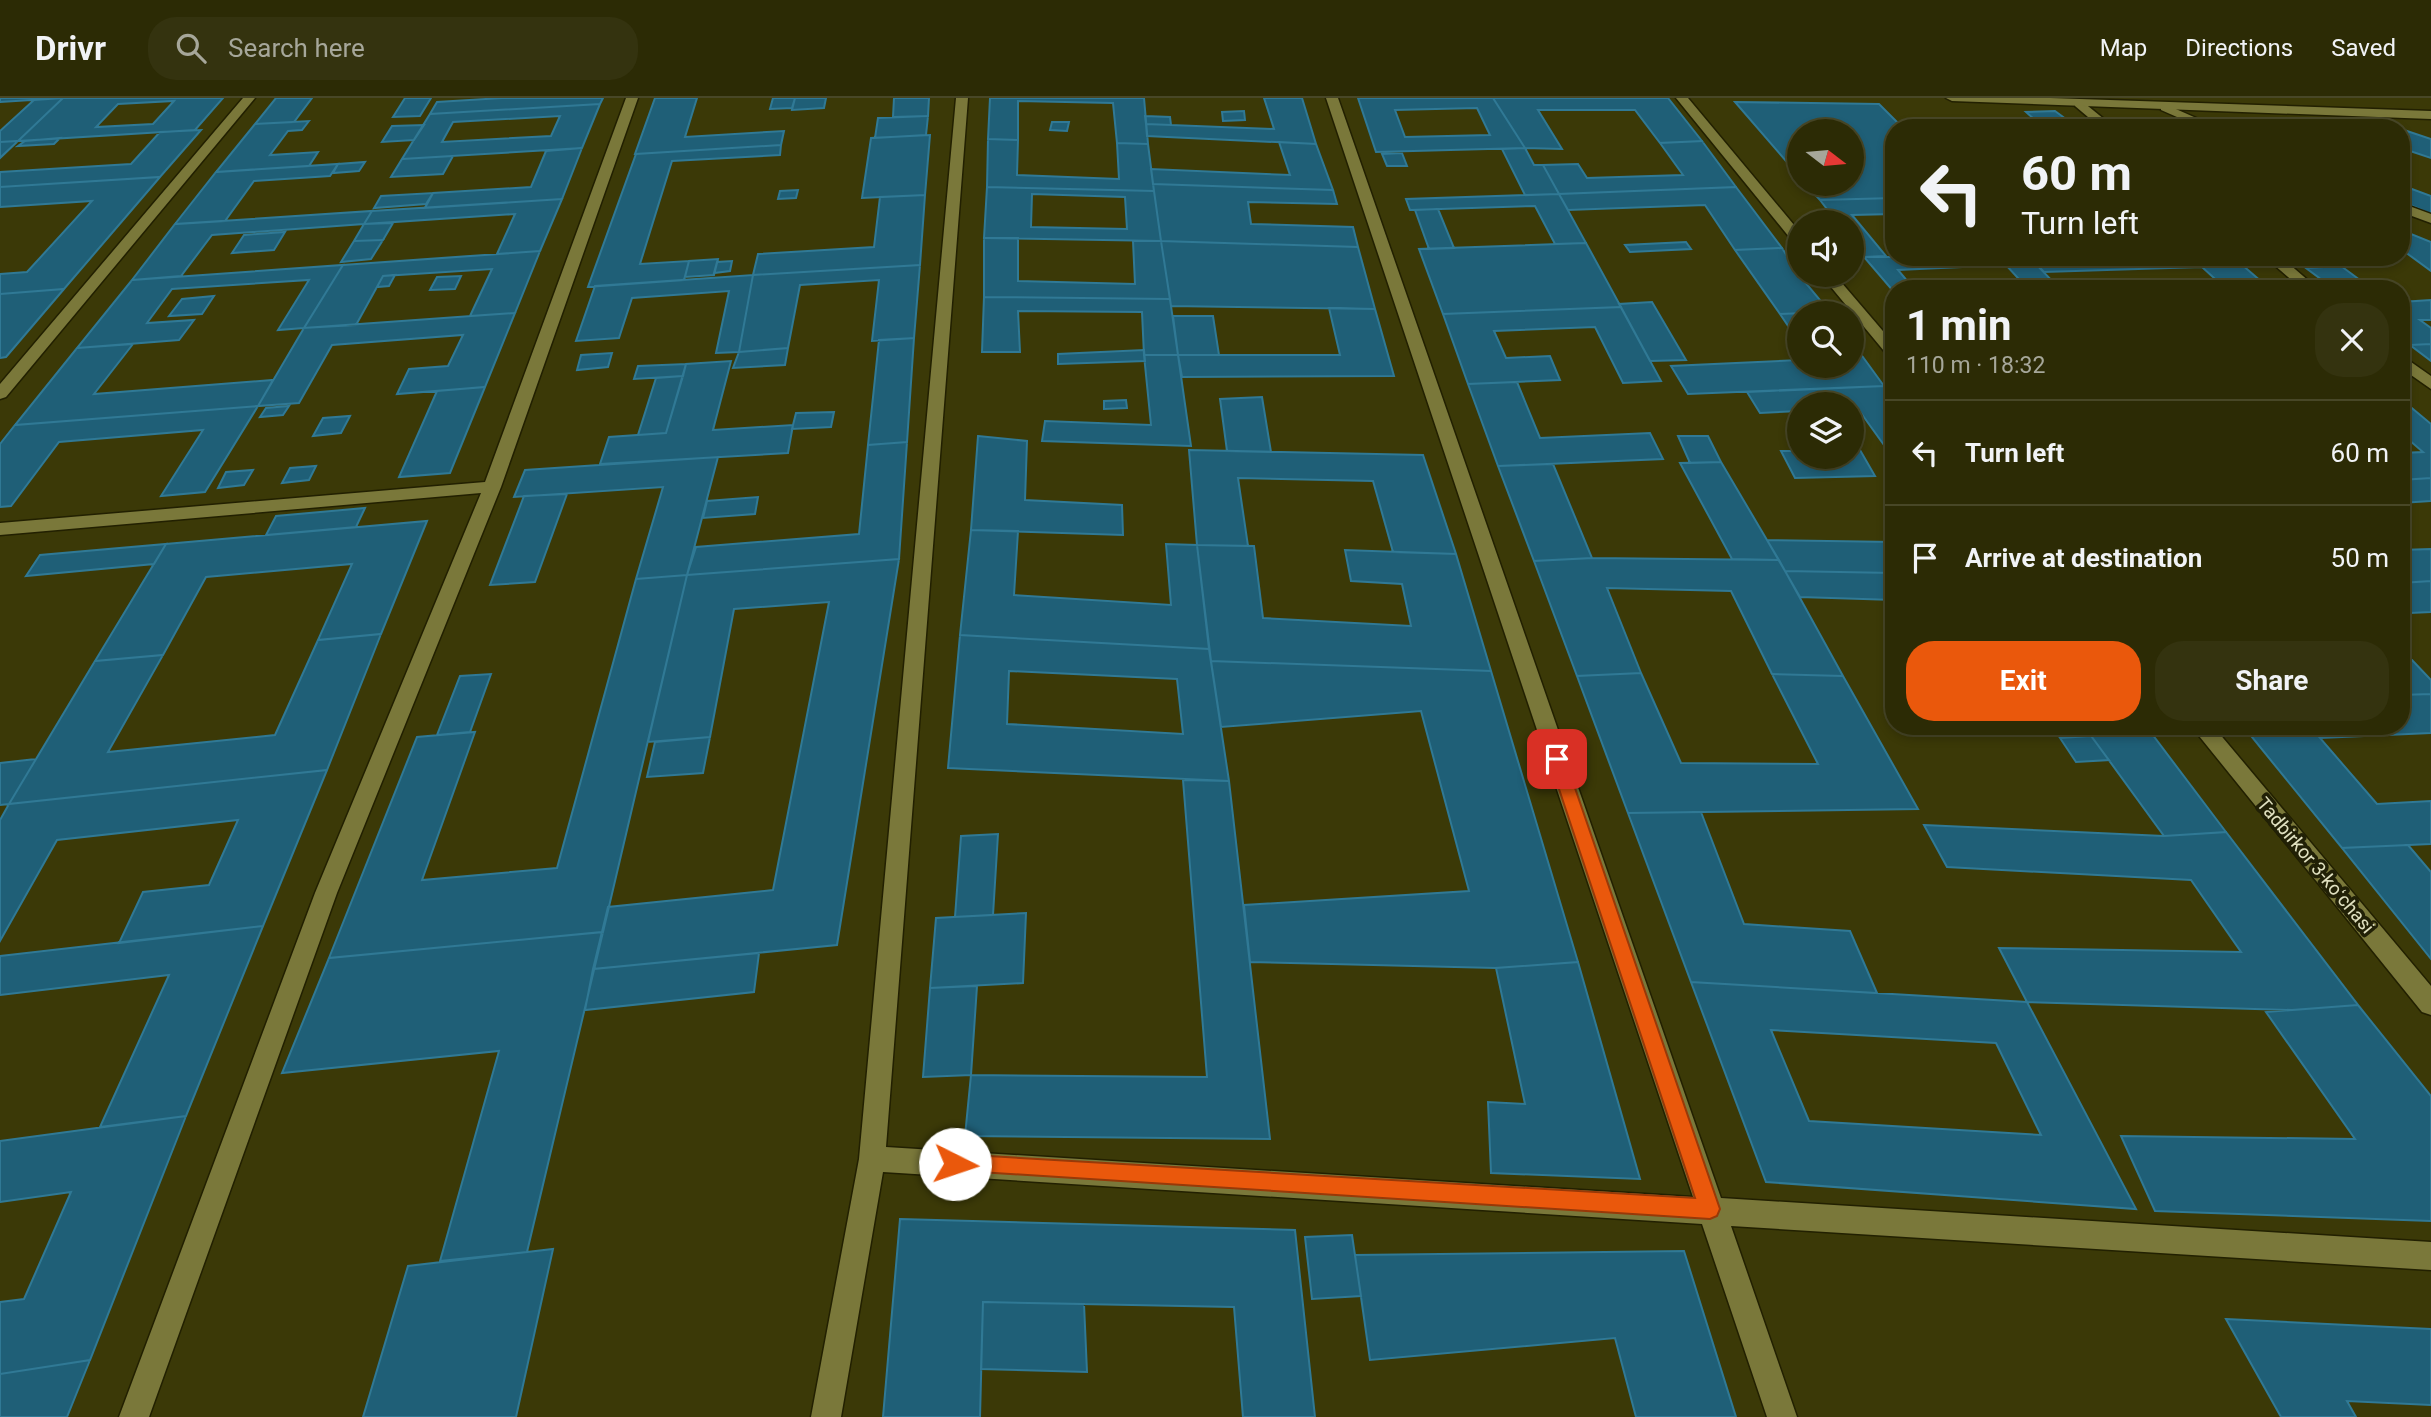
<!DOCTYPE html>
<html lang="en">
<head>
<meta charset="utf-8">
<style>
  body { margin:0; font-family:Roboto,sans-serif; background:#34330f; color:#f1f3f6; height:100vh; display:flex; flex-direction:column; font-size:26px; white-space:nowrap }
  * { box-sizing:border-box; margin:0 }
  p { font-size:23px; color:#a6a79a }
  .icon { flex:none; width:38px; height:38px; fill:none; stroke:currentColor; stroke-width:2; stroke-linecap:round; stroke-linejoin:round }
  .map { position:relative; flex:1; overflow:hidden }
  .panel { position:absolute; left:1885px; top:182px; width:525px; height:455px; display:flex; flex-direction:column; background:#2c2b05; border-radius:28px; box-shadow:0 4px 10px #0003,0 0 0 2px #484727 }
  .panel>* { flex:none }
  .top-card { position:absolute; left:1885px; top:21px; width:525px; height:147px; border-radius:28px; box-shadow:0 4px 10px #0003,0 0 0 2px #484727; background:#2c2b05; color:#f1f3f6; overflow:hidden }
  .needle { width:46px; rotate:106deg }
  .buttons { position:absolute; left:1787px; top:21px; display:grid; gap:14px }
  .buttons a { display:grid; place-items:center; width:77px; height:77px; border-radius:50%; background:#2c2b05; box-shadow:0 4px 10px #0003,0 0 0 2px #484727; font-size:35px }
  .pin { position:absolute; display:grid; place-items:center; width:60px; height:60px; color:#fff; margin:-30px; border-radius:14px; box-shadow:0 4px 10px #0006 }
  .me { position:absolute; width:77px; margin:-38px; rotate:94deg; stroke-linejoin:round; filter:drop-shadow(0 0 5px #0008) }
  .turn { display:flex; align-items:center; gap:24px; height:147px; padding:0 21px; font-size:32px }
  .turn .icon { width:91px; height:91px; stroke-width:2.5 }
  .turn b { display:block; font-size:49px; line-height:60px }
  .round { display:grid; place-items:center; flex:none; width:74px; height:74px; border-radius:28px; background:#34330f }
  .headline { display:flex; align-items:center; justify-content:space-between; height:119px; padding:0 21px }
  h1 { font-size:42px; font-weight:700; line-height:52px }
  .primary-button { display:flex; gap:14px; margin-top:auto; padding:14px 21px }
  .primary-button a { flex:1; height:80px; border-radius:28px; background:#ea580c; color:#fff; font-size:28px; font-weight:700; line-height:80px; text-align:center }
  .primary-button a+a { background:#34330f; color:#f1f3f6 }
  ul { padding:0; list-style:none }
  li { display:flex; align-items:center; gap:21px; height:105px; padding:0 21px; border-top:2px solid #484727 }
  li div { flex:1 }
  li b { display:block; font-size:26px }
  li em { font-style:normal }
  header { display:flex; align-items:center; gap:42px; box-sizing:border-box; height:98px; padding:0 35px; background:#2c2b05; border-bottom:2px solid #484727 }
  header strong { font-size:33px }
  nav { display:flex; gap:38px; margin-inline-start:auto; font-size:24px }
  .search { width:490px; height:63px; background:#34330f; display:flex; align-items:center; gap:18px; box-sizing:border-box; padding:0 24px; border-radius:28px; color:#a6a79a; font-size:26px }
  .map>svg:first-child { display:block }
</style>
</head>
<body>
<header>
<strong>Drivr</strong>
<div class="search"><svg class="icon" aria-label="search" viewBox="0 0 24 24"><circle cx="10" cy="10" r="6"/><path d="M15 15l6 6"/></svg>Search here</div>
<nav><a>Map</a><a>Directions</a><a>Saved</a></nav>
</header>
<div class="map">
<svg width="2431" height="1319" viewBox="0 0 2431 1319">
  <rect width="100%" height="100%" fill="#3b3907"/>
  <path fill="#1f5f77" stroke="#307995" stroke-width="2" fill-rule="evenodd" d="M0,0H63L0,4Z
    M63,0H223L195,32L18,43ZM174,3L153,26L96,29L118,6Z
    M63,0L18,43L0,44V33L34,2Z
    M276,0H312L294,24L255,26Z
    M405,0H431L420,18L393,19Z
    M502,0H603L600,6L430,16L437,4Z
    M655,0H697L685,39L784,33L781,47L635,56Z
    M773,0H795L792,10L770,11Z
    M795,0H826L824,10L792,12Z
    M894,0H929L928,18L893,19Z
    M990,0H1144L1148,46L1117,45L1113,5L1018,3V42L988,41Z
    M1264,0H1302L1316,46L1147,38L1146,26L1274,31Z
    M1358,0H1493L1525,50L1376,54ZM1477,10L1490,37L1405,39L1395,12Z
    M1493,0H1668L1702,43L1660,45L1635,12H1538L1562,51L1525,50Z
    M1735,4L1879,6L1903,30H1894V100L1820,102L1805,86H1852V33H1799V78Z
    M600,6L582,50L402,61L430,16ZM560,18L551,38L442,44L453,24Z
    M1244,13L1245,22L1223,23L1222,14Z
    M2055,13L2078,30H2044L2026,14Z
    M928,18L926,37L875,40L878,20Z
    M1145,18L1170,19L1171,27L1146,26Z
    M309,23L302,32L288,33L270,57L318,54L309,68L216,74L255,26Z
    M1052,24H1069L1067,33L1050,32Z
    M424,27L414,42L382,44L392,28Z
    M2401,31L2431,41V60L2401,50Z
    M201,32L160,79L0,89V74L131,66L160,34Z
    M930,37L925,97L862,100L871,40Z
    M60,40L54,46L18,48L25,43Z
    M988,41L1018,42L1017,77L1119,81L1117,45L1148,46L1154,93L987,89Z
    M18,43L0,60V44Z
    M1702,43L1736,89L1559,96L1543,67L1578,66L1587,80L1683,77L1660,45Z
    M1279,44L1316,46L1333,92L1153,86L1151,71L1290,77Z
    M781,47L780,57L672,63L640,166L689,163L684,182L588,189L636,56Z
    M582,50L562,101L425,110L433,95L531,89L546,53Z
    M1525,50L1534,67H1543L1559,96L1525,97L1502,51Z
    M1402,55L1407,68H1387L1382,56Z
    M453,58L443,76L391,79L402,61Z
    M365,64L359,73L333,75L338,66Z
    M338,66L330,78L254,83L225,123L175,126L216,74Z
    M160,79L64,191L0,196V176L27,174L92,103L0,109V89Z
    M1153,86L1333,92L1337,106L1248,104L1251,126L1353,129L1358,149L1161,143Z
    M2401,87L2431,98V116L2401,103Z
    M987,89L1154,93L1161,143L984,140ZM1032,96L1125,99L1127,131L1031,129Z
    M1736,89L1782,150L1735,152L1705,107L1568,112L1559,96Z
    M798,92L796,100L778,101L780,93Z
    M433,95L426,106L374,110L381,98Z
    M1559,96L1586,145L1555,146L1535,108L1410,112L1406,101Z
    M925,97L920,167L753,177L758,156L874,149L880,99Z
    M1894,100V116L1852,117L1886,158L1864,159L1852,142V124H1837L1820,102Z
    M562,101L540,153L497,156L515,116L364,126L372,113Z
    M1438,111L1454,150L1429,151L1415,112Z
    M372,113L364,126L212,137L181,178L132,182L175,126Z
    M393,125L383,142L354,143L364,126Z
    M2401,132L2431,144V173L2401,151Z
    M285,134L274,152L232,155L244,137Z
    M984,140H1018V183L1135,186L1133,143H1161L1170,201L984,199Z
    M383,142L371,161L341,164L354,143Z
    M1161,143L1358,149L1375,211L1171,208Z
    M1686,144L1691,151L1630,154L1625,147Z
    M1586,145L1621,209L1443,216L1419,151Z
    M1782,150L1799,177L1830,214L1780,216L1735,152Z
    M540,153L515,215L470,218L492,171L383,178L356,227L304,230L343,167Z
    M1864,159H2029L2060,191H2028L2006,167L1898,172L1914,191H1894V194Z
    M2233,159L2270,191H2226L2202,169L2044,174L2031,160Z
    M718,161L714,177L685,179L689,163Z
    M732,163L730,173L714,175L717,164Z
    M343,167L304,230L278,232L309,182L172,191L147,225L194,222L179,242L77,250L132,182Z
    M920,167L914,240L872,243L879,182L800,187L788,250L739,254L753,177Z
    M2341,168L2372,191H2334L2306,170Z
    M395,177L389,188L377,189L383,178Z
    M753,177L739,254L716,255L729,193L632,200L619,240L576,243L595,188Z
    M461,178L455,191L430,192L437,179Z
    M64,191L6,259L0,260V196Z
    M214,198L202,216L169,218L182,201Z
    M984,199L1170,201L1178,257H1144L1142,214L1018,213L1020,254H982Z
    M2431,202V222H2420L2431,230V246L2410,247L2401,241V204Z
    M1652,204L1686,262L1650,263L1619,206Z
    M1621,209L1661,283L1623,285L1595,229L1494,233L1506,260L1550,258L1560,282L1468,286L1443,216Z
    M1329,210L1375,211L1394,278L1182,279L1178,257H1340Z
    M515,215L485,289L397,296L409,271L448,268L463,237L332,247L299,305L258,308L304,230Z
    M1780,216H1799V244Z
    M1173,218H1213L1219,257H1178Z
    M914,240L907,344L868,347L879,242Z
    M1852,244L1884,288L1688,296L1671,268L1799,262V268H1852Z
    M133,246L94,296L273,282L258,308L15,327L77,250Z
    M2431,246V263L2410,247Z
    M788,250L785,267L733,270L739,254Z
    M1144,252L1145,263L1058,266V256Z
    M612,255L608,269L577,272L581,257Z
    M1144,257H1178L1191,348L1042,343L1045,323L1151,327Z
    M731,263L713,332L793,327L788,355L600,366L609,339L666,335L686,266Z
    M686,266L683,278L634,281L638,268Z
    M683,278L666,335L638,337L656,280Z
    M1517,284L1540,340L1650,335L1663,361L1498,368L1468,286Z
    M1884,288L1894,301V361L1858,311H1852V306H1799V313L1760,315L1747,294Z
    M485,289L450,375L399,379L437,293Z
    M1262,299L1271,354L1227,353L1220,301Z
    M2401,301L2431,326V380L2401,382V355L2423,354L2401,335Z
    M1126,302L1127,310L1104,311V303Z
    M258,308L205,394L161,398L203,332L59,344L11,408L0,409V346L15,327Z
    M289,308L283,317L260,319L266,310Z
    M834,314L831,329L792,331L796,315Z
    M350,318L341,335L313,338L323,320Z
    M978,338L1027,343L1025,402L1122,407L1123,437L971,432Z
    M1678,338H1708L1721,364L1690,365Z
    M907,344L899,461L687,477L696,449L859,436L868,347Z
    M1189,352L1423,357L1456,456L1393,454L1373,383L1238,380L1248,448L1197,447Z
    M1852,352H1860L1875,378L1795,380L1781,353H1799V359H1852Z
    M718,359L687,477L636,481L663,389L514,399L525,372Z
    M1721,364L1767,442L1779,462L1732,461L1680,365Z
    M1553,366L1592,460L1534,463L1498,368Z
    M316,368L309,382L282,385L290,370Z
    M253,372L244,387L218,390L226,374Z
    M2431,380V403L2401,405V382Z
    M567,396L535,484L490,487L524,398Z
    M758,399L755,416L703,420L707,403Z
    M365,410L356,429L266,437L276,418Z
    M427,423L381,536L318,542L352,466L206,479L163,557L95,563L166,446Z
    M971,432L1018,433L1014,497L1171,507L1166,446L1197,447L1209,551L960,537Z
    M1767,442L1894,444V475L1785,473Z
    M166,446L154,466L26,478L40,457Z
    M1197,447L1254,448L1263,520L1411,528L1402,486L1351,483L1345,452L1456,456L1491,573L1211,563Z
    M2431,451V483L2401,485V452Z
    M1592,460L1779,462L1843,578L1772,576L1731,493L1607,490L1641,575L1577,578L1534,463Z
    M899,461L837,847L593,871L608,809L773,792L829,504L734,511L710,639L648,644L687,477Z
    M1785,473L1894,475V502L1800,499Z
    M687,477L603,834L329,860L417,639L475,634L422,782L557,770L636,481Z
    M2431,483V514L2410,515L2401,505V485Z
    M381,536L327,672L9,706L95,563L163,557L108,654L275,637L318,542Z
    M960,537L1209,551L1229,683L948,670ZM1009,573L1177,581L1183,636L1007,626Z
    M2401,562H2412L2431,582V596L2401,597Z
    M1211,563L1491,573L1578,864L1496,870L1250,864L1244,807L1469,793L1421,613L1221,629Z
    M1641,575L1681,665L1818,666L1772,576L1843,578L1918,711L1628,715L1577,578Z
    M491,576L470,634L437,637L460,578Z
    M2431,596V635L2320,640L2377,706L2431,703V746L2342,750L2243,628H2401V597Z
    M2084,628H2146L2226,734L2164,738Z
    M2091,638L2109,662L2076,664L2060,640Z
    M710,639L703,675L647,679L655,644Z
    M36,661L9,706L0,707V665Z
    M327,672L263,828L119,845L143,794L209,787L238,722L57,742L0,843V722L9,706Z
    M1183,682L1229,683L1270,1041L965,1038L971,977L1207,979Z
    M1701,714L1744,826L1850,833L1877,895L1691,884L1628,715Z
    M1924,727L2164,738L2226,734L2358,907L2292,912L2027,904L1999,850L2241,854L2191,782L1947,769Z
    M998,736L993,817L955,819L961,738Z
    M2408,747L2431,774V861L2342,750Z
    M1026,815L1023,885L930,890L936,820Z
    M263,828L186,1018L100,1029L169,877L0,897V858Z
    M603,834L527,1154L440,1163L499,953L282,975L329,860Z
    M759,855L754,894L585,912L593,871Z
    M1578,864L1640,1081L1491,1075L1488,1004L1525,1006L1496,870Z
    M1691,884L2027,904L2136,1111L1766,1084ZM1771,932L1996,945L2041,1037L1809,1023Z
    M977,888L971,977L923,979L930,890Z
    M2358,907L2431,998V1123L2155,1113L2121,1038L2355,1041L2266,914Z
    M186,1018L90,1262L0,1276V1204L24,1201L71,1094L0,1104V1043Z
    M900,1121L1295,1132L1315,1319H1243L1234,1209L983,1204L980,1319H883Z
    M1352,1137L1361,1198L1312,1201L1305,1139Z
    M553,1151L516,1319H363L408,1168Z
    M1684,1153L1736,1319H1636L1615,1240L1370,1262L1355,1157Z
    M983,1204L1084,1206L1087,1274L981,1271Z
    M2226,1221L2431,1231V1307L2347,1303L2356,1319H2281Z
    M90,1262L67,1319H0V1276Z"/>
  <g fill="none" stroke-linecap="round" stroke-linejoin="round">
    <defs>
      <path id="minor" d="M243,0H255L6,299L0,301V286Z
        M626,0H638L501,389L337,795L149,1319H119L315,795L481,395L0,437V425L485,384Z
        M956,0H968L886,1049L1693,1099L1326,0H1338L1721,1100L2431,1144V1172L1731,1128L1797,1319H1767L1702,1126L883,1074L841,1319H811L859,1061Z
        M1676,0H1688L1799,133V146L1794,145Z
        M2075,4H2083L2115,30H2101L2075,8Z
        M2161,8H2169L2219,30H2202L2161,12Z
        M2401,105L2431,116V125L2401,114Z
        M2265,159H2281L2318,191H2302Z
        M1821,177H1835L1894,246V260L1889,259Z
        M2401,257L2431,278V291L2401,270Z
        M2191,628H2213L2431,888V917L2422,914Z"/>
      <path id="tertiary" d="M1946,0H2050L2431,13V21L1952,3Z"/>
    </defs>
    <use href="#minor" stroke="#222001" stroke-width="3"/>
    <use href="#tertiary" stroke="#222001" stroke-width="3"/>
    <use href="#minor" fill="#7a783a" fill-rule="evenodd"/>
    <use href="#tertiary" fill="#7a783a" fill-rule="evenodd"/>
  </g>
  <path fill="#ea580c" stroke="#983908" stroke-width="2" d="M1557,655L1565,661L1720,1111L1717,1118L1710,1121L948,1072L945,1066L948,1059L955,1056L1695,1100L1549,661Z"/>
  <g text-anchor="middle" stroke-width="7" stroke-linejoin="round" paint-order="stroke">
    <g font-size="19" fill="#e0e0c0" stroke="#212006">
      <text transform="translate(2316 767) rotate(50)" y="7">Tadbirkor 3-koʻchasi</text>
    </g>
  </g>
</svg>
<div class="buttons">
<a><svg class="needle" viewBox="-14 -14 28 28"><path d="M0-13l5 13h-10z" fill="#e53935"/><path d="M0 13l5-13h-10z" fill="#a6a79a"/></svg></a>
<a><svg class="icon" aria-label="sound" viewBox="0 0 24 24"><path d="M4 9h4l5-4v14l-5-4H4zM17 9q2 3 0 6"/></svg></a>
<a><svg class="icon" aria-label="search" viewBox="0 0 24 24"><circle cx="10" cy="10" r="6"/><path d="M15 15l6 6"/></svg></a>
<a><svg class="icon" aria-label="layers" viewBox="0 0 24 24"><path d="M12 4l9 5-9 5-9-5zM3 14l9 5 9-5"/></svg></a>
</div>
<div class="pin" style="left:1557px;top:661px;background:#d93025"><svg class="icon" aria-label="arrive" viewBox="0 0 24 24"><path d="M6 21V4h12l-3 4 3 4H6"/></svg></div>
<svg class="me" style="left:955px;top:1066px" viewBox="-20 -20 40 40"><circle r="19" fill="#fff"/><path d="M0-13L10 11 0 6-10 11z" fill="#ea580c"/></svg>
<div class="top-card">
<div class="turn"><svg class="icon" aria-label="left" viewBox="0 0 24 24"><path d="M17 20v-9H6M10 6l-5 5 5 5"/></svg><div><b>60 m</b>Turn left</div></div>
</div>
<section class="panel">
<div class="headline"><div><h1>1 min</h1><p>110 m · 18:32</p></div><a class="round"><svg class="icon" aria-label="close" viewBox="0 0 24 24"><path d="M6 6l12 12M18 6L6 18"/></svg></a></div>
<ul>
<li><svg class="icon" aria-label="left" viewBox="0 0 24 24"><path d="M17 20v-9H6M10 6l-5 5 5 5"/></svg><div><b>Turn left</b></div><em>60 m</em></li>
<li><svg class="icon" aria-label="arrive" viewBox="0 0 24 24"><path d="M6 21V4h12l-3 4 3 4H6"/></svg><div><b>Arrive at destination</b></div><em>50 m</em></li>
</ul>
<div class="primary-button"><a>Exit</a><a>Share</a></div>
</section>
</div>
</body>
</html>
